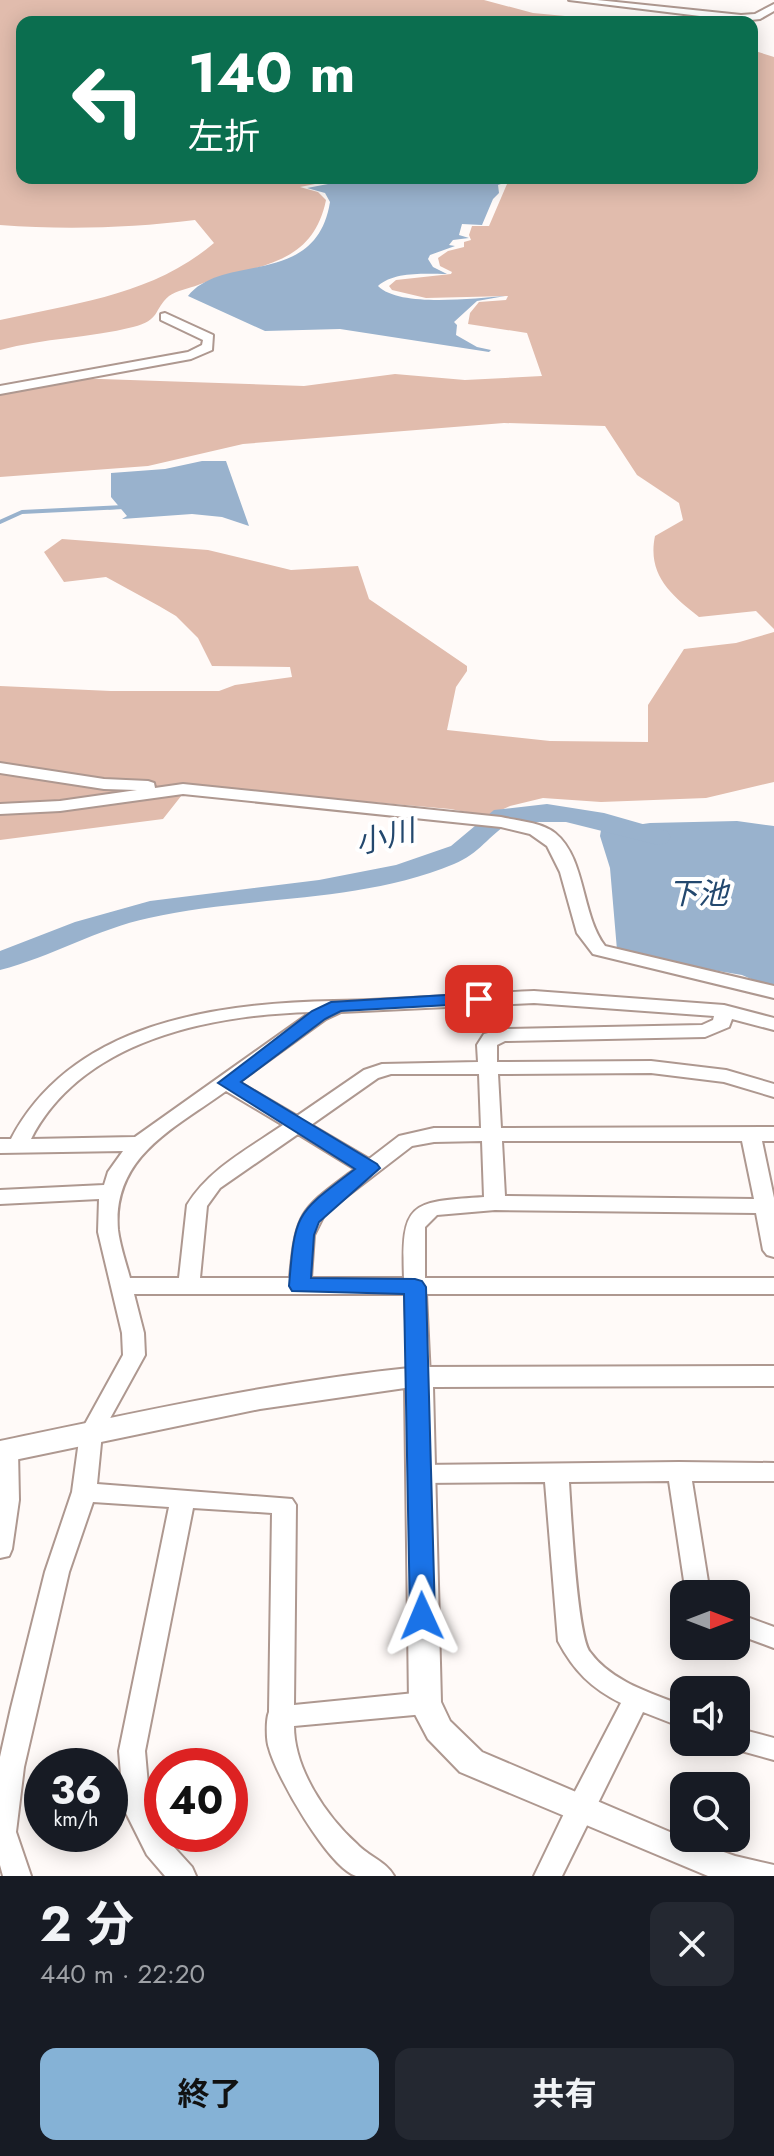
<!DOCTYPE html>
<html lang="ja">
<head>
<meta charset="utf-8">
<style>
  body { margin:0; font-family:Jost,"Noto Sans JP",sans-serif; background:#242831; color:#f1f3f6; height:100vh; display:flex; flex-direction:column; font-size:30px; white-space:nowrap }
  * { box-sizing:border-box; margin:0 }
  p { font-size:26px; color:#9ea1a6 }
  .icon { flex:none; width:44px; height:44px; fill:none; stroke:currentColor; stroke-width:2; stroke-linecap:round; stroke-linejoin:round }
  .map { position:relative; height:1876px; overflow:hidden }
  .side { display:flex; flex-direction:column; background:#171b24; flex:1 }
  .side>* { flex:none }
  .guide { position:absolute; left:16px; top:16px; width:742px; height:168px; border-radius:16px; box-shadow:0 4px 20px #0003; background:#0b6e4f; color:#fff; overflow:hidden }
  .needle { width:52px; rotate:90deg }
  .fabs { position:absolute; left:670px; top:1580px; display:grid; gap:16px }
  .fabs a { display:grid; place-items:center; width:80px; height:80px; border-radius:16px; background:#171b24; box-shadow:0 4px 20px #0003; font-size:40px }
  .speed { position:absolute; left:24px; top:1748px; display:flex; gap:16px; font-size:40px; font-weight:700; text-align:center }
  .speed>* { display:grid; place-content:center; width:104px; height:104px; border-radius:50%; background:#171b24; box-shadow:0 4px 20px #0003; line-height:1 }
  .speed small { font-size:20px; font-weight:400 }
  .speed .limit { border:12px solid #d22; background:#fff; color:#111 }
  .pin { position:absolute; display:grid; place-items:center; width:68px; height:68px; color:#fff; margin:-34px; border-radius:16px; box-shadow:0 4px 12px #0006 }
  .me { position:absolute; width:88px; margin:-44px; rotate:359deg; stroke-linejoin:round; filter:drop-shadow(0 0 6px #0008) }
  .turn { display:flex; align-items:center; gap:28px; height:168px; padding:0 40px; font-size:36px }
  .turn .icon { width:104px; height:104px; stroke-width:2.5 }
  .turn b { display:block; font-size:56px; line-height:68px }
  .round { display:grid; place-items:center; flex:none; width:84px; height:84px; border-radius:16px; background:#242831 }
  .overview { display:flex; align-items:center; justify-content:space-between; height:136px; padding:0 40px }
  h1 { font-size:48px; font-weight:700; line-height:60px }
  .action { display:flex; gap:16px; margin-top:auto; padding:16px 40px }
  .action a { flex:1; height:92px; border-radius:16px; background:#85b2d6; color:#111; font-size:32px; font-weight:700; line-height:92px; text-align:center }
  .action a+a { background:#242831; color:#f1f3f6 }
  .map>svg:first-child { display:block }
</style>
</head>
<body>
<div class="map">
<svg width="774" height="1876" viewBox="0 0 774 1876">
  <rect width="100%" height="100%" fill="#fffaf8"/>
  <path fill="#e1bcad" d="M0,0H484L533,13L597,19L590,22H22V178H332L330,181L300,187L318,192L326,200C312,269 254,264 198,285C190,288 176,291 169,296C153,310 161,320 133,327C90,338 44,338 0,350V320C76,303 153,295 214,243L195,220C131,228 65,230 0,225Z
    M752,50L774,57V629L756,611L699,617C671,595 647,575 655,536L683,520L679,503L637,475L605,426L504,423L243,444L148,466L0,477V395L71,378L304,386L395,374L465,380L542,376L527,333L468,324L470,313L479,302L506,300L508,296L426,298L392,290L389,286L396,280L451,274L452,272L440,266L438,258L448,251L464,247V242L471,240L469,235L472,226H489L507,184L503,178H752Z
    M62,539L208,550L291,570L358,566L369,599L467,666V671L456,687L447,730L550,741L648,742V705L684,649L736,643L774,632V782L706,798L601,802L543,798L510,806L488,816L450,809L189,786L163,819L0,840V686L111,691H219L235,685L292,677L290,667L212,666L198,638L176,616L159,606L106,577L64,582L44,552Z"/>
  <path fill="#99b2cd" d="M337,178H496L504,183L498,185L499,193L493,199L482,225L462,224L459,235L469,238L453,240L449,245L455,246L430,255L428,259L433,267L447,274C427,274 394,271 378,286C400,308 475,298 505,296L477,301L454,322L457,325L456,335L477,347L491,350L489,352L340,329L265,331L188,296C223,252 316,289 330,202L325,193L307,188L328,184Z
    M202,461H226L249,526L222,517L192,514L122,519L127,516L111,497V473L165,469Z
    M737,821L774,826V989L742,975L634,957L617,950L610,868L600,836L601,830L650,823Z"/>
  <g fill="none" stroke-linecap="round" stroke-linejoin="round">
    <path stroke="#99b2cd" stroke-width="3" d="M109,508L124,507"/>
    <path stroke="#99b2cd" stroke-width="4" d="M0,522L22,512L124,507"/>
    <path fill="#99b2cd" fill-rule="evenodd" d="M547,804L604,813L667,831L671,837L667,843L658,845L566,822H512C490,833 480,854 454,864C357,904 250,895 149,918C97,929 51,957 0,970V951L75,922L150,901L319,880L396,865L451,846L494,810Z"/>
    <defs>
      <path id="minor" d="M569,0H597L741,15L755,14L774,4V11L760,19L741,21Z
        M165,313L213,335L212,350L191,359L0,394V386L188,352L202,345L203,340L161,320V314Z
        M0,763L104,779L148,781L154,783L155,788L183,784L501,817C518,821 541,822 555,833C586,858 581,915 605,946L774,986V998L593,954L577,933L560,872L547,846L530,834L501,827L183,794L60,811L0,814V804L60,801L137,790L104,789L0,773Z
        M534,991L724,1005L774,1018V1030L732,1019L729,1027L705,1037L505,1041L497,1045V1062L651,1061L726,1070L774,1084V1097L724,1082L651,1073L498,1074L501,1128L774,1127V1141H762L774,1198V1257L767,1255L763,1250L756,1213L495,1210L437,1215L425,1227V1278H774V1294H426L430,1377L427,1383L419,1385L411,1383L408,1377L405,1294H134L144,1333L145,1355L102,1433L97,1484L292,1499L296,1505L294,1705L425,1692L434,1695L438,1703L434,1711L425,1714L294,1726C294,1769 326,1816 357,1844C368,1856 387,1862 394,1876C383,1876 367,1876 356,1876C329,1868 276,1776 269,1748C266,1740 266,1719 269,1712L272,1513L193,1508L145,1751L150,1808L162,1834L192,1867L196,1876H165L147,1855L124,1809L119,1751L169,1507L93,1502L69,1572L24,1767L16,1832L31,1876H3L0,1865V1757L11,1708L45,1572L72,1492L80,1433L123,1355L122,1333L98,1232L99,1199L0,1204V1190L104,1185L108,1172L123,1151L0,1153V1139H11C72,1023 215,1003 334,1001C400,1000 467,994 534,991ZM534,1003L714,1016L713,1020L702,1025L505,1029L484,1034L477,1045L478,1062L382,1064L364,1070L297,1116L239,1082L326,1019L341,1012ZM311,1012L135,1137L31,1139C82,1040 209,1015 311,1012ZM391,1074H479L481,1128H434L399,1136L369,1159L311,1125L378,1078ZM226,1091L283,1125C248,1149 209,1169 187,1205L179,1278H130C126,1263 120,1246 118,1230C112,1156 175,1128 226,1091ZM298,1134L355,1169C302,1209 296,1209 290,1278H200L207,1206L220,1188ZM482,1141L484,1197C411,1202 401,1201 404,1278H311L314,1235L325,1213L412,1146L434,1142ZM502,1141H742L754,1199L505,1196Z
        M6,1442L14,1445L18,1451L19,1500L12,1549L9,1556L0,1558V1444Z
        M679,1462L774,1463V1481H692L710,1594H686L669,1481L569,1482C571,1511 577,1635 590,1652C612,1682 651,1693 684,1706V1728L643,1712L562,1876H534L571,1799L621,1703C591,1688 574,1671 558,1641L545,1482L419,1483L411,1480L407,1474L411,1468L419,1465Z
        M736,1613L774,1627V1648L736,1634Z
        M736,1728L774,1738V1760L727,1747L724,1742H736Z"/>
      <path id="tertiary" d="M774,1366V1386L433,1387L441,1702L450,1721L482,1752L684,1838L735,1856L774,1865V1876H708L460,1772L428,1739L409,1703L405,1388L260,1409L0,1463V1441C139,1412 277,1381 419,1367Z"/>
    </defs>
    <use href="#minor" stroke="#ae9890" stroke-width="4"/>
    <use href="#tertiary" stroke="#ae9890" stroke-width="4"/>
    <use href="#minor" fill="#fff" fill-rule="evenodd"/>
    <use href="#tertiary" fill="#fff" fill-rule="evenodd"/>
  </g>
  <path fill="#1a73e8" stroke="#114b97" stroke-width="2" d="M479,993L485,995L488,999L485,1003L341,1011L325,1019L241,1082L377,1164L380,1168L319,1222L314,1235L311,1278L415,1279L422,1281L426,1287L435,1616L431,1624L422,1627L414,1624L410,1616L404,1294L292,1291L289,1286C295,1211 296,1214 355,1169L218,1083L312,1011L331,1002Z"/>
  <g text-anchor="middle" stroke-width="8" stroke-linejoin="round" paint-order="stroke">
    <g font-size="30" font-style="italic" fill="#23486e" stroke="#fff">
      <text transform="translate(385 837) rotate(-14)" y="10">小川</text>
      <text x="698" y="904">下池</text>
    </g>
  </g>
</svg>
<div class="fabs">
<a><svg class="needle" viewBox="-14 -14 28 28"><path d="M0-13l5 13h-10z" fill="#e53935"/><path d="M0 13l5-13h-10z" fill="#9ea1a6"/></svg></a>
<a><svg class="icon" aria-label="sound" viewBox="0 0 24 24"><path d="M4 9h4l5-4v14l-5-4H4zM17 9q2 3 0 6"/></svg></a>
<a><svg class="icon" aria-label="search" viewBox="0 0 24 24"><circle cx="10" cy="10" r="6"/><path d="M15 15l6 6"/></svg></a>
</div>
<div class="speed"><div>36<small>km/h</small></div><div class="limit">40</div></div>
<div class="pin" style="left:479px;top:999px;background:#d93025"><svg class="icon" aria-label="arrive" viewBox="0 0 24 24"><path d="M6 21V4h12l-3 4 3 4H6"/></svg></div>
<svg class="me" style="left:422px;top:1616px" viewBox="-20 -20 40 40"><path d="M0-17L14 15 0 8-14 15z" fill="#1a73e8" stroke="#fff" stroke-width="4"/></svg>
<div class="guide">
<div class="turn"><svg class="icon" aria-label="left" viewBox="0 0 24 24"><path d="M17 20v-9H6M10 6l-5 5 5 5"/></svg><div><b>140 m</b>左折</div></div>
</div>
</div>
<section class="side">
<div class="overview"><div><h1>2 分</h1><p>440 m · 22:20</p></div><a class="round"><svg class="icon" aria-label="close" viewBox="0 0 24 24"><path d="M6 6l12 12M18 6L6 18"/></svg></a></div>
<div class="action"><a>終了</a><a>共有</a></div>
</section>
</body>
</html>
